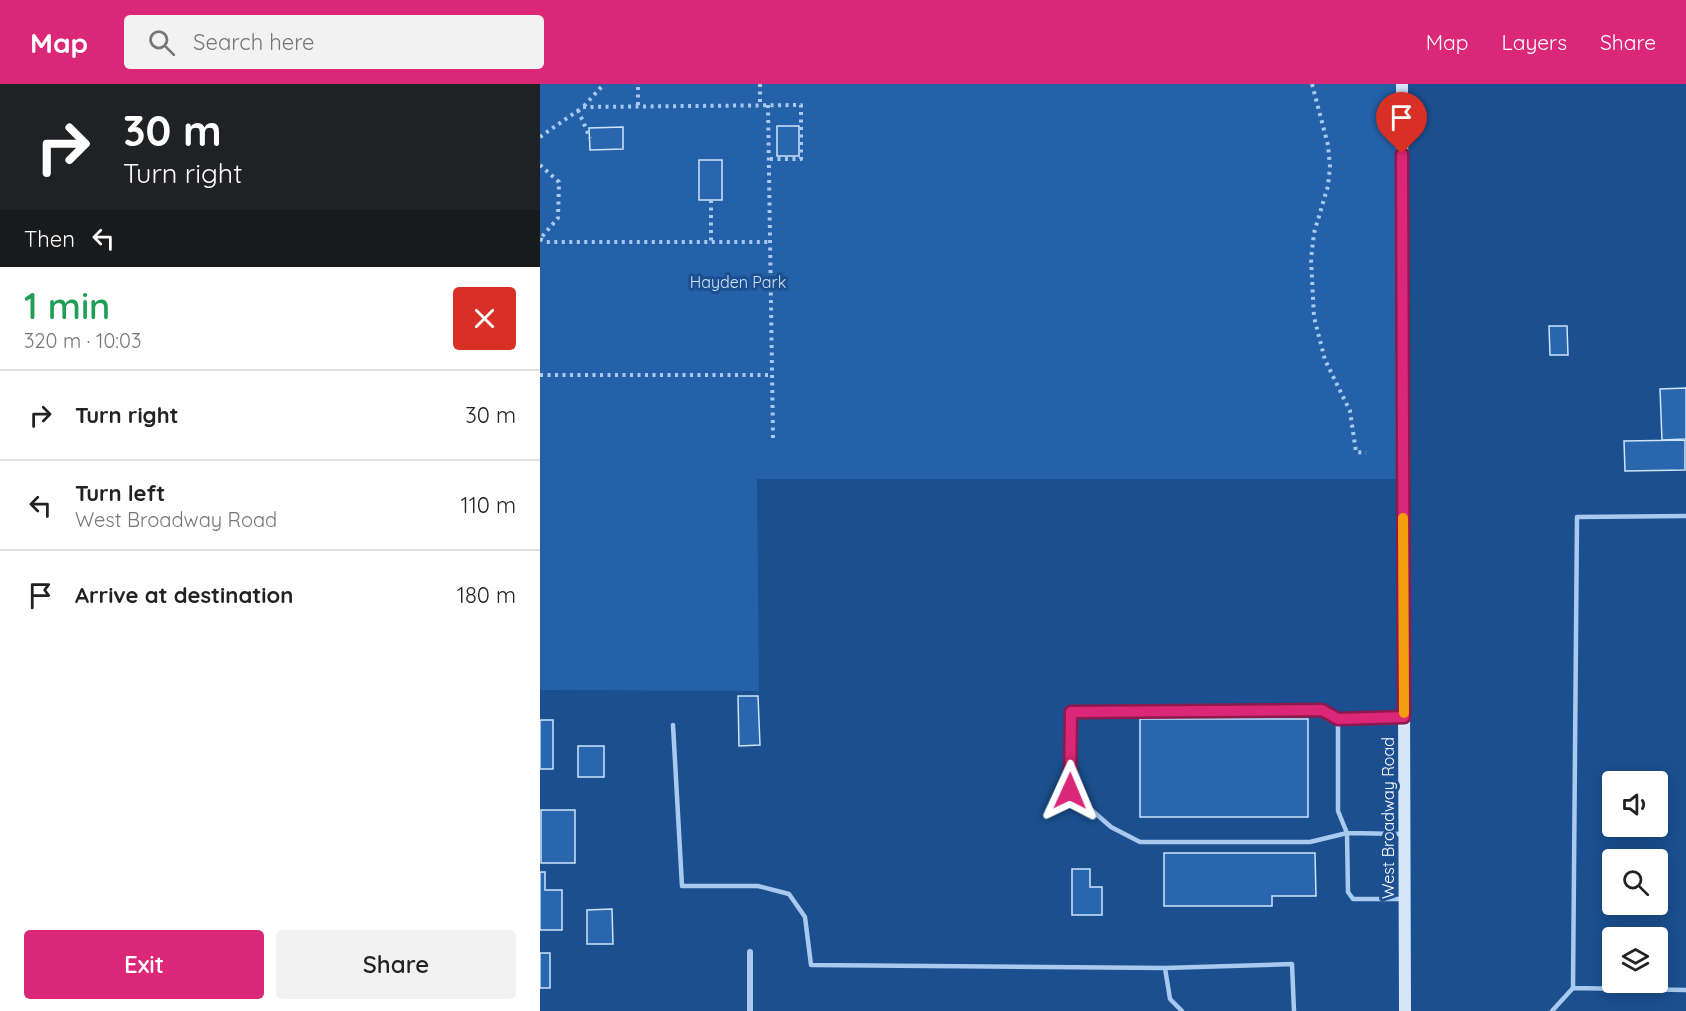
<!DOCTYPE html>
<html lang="en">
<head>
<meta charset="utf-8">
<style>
  body { margin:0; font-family:Quicksand,sans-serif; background:#f2f2f2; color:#222; height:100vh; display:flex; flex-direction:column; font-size:22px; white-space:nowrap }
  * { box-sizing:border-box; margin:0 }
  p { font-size:20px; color:#767676 }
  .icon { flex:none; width:33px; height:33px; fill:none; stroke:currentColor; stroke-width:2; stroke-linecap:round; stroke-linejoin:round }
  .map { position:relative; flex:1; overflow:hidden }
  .drawer { display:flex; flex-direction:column; background:#fff; width:540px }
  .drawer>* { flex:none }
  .top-card { background:#202124; color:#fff; overflow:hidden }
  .fabs { position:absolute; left:1062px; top:687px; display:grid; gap:12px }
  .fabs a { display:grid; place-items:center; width:66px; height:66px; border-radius:6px; background:#fff; box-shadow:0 3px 15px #0003; font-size:30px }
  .pin { position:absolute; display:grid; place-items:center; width:51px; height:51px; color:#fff; margin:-62px -26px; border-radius:50% 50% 50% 0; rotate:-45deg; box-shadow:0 0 6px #0007 }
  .pin .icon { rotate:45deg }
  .me { position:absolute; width:66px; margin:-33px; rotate:1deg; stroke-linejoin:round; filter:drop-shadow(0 0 4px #0008) }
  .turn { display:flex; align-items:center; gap:21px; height:126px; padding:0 24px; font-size:27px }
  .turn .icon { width:78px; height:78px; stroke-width:2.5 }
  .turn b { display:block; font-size:42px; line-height:51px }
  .then { display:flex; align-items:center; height:57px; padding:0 24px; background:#0003; gap:12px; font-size:22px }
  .round { display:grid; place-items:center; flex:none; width:63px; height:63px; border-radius:6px; background:#f2f2f2 }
  .overview { display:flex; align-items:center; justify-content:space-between; height:102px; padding:0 24px }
  h1 { font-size:36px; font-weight:600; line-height:45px; color:#1e9e55 }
  .cta { display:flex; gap:12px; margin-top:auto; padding:12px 24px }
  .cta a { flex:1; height:69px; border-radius:6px; background:#db2777; color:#fff; font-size:24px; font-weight:600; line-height:69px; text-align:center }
  .cta a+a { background:#f2f2f2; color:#222 }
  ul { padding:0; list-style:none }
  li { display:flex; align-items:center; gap:18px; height:90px; padding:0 24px; border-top:2px solid #e0e0e0 }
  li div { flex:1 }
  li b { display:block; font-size:22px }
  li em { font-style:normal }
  header { display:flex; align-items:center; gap:36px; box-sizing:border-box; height:84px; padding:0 30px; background:#db2777; color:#fff }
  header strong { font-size:28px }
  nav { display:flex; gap:33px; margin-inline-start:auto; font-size:21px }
  .search { width:420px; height:54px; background:#f2f2f2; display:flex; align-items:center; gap:15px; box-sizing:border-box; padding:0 21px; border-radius:6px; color:#767676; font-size:22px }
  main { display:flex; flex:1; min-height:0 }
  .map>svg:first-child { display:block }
</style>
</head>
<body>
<header>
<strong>Map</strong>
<div class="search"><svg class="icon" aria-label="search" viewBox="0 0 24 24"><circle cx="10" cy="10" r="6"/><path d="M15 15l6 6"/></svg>Search here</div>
<nav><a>Map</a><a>Layers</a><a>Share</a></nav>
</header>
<main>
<section class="drawer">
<div class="top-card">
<div class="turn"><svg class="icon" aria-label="right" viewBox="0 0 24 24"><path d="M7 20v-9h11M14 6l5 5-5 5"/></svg><div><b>30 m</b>Turn right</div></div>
<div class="then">Then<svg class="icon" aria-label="left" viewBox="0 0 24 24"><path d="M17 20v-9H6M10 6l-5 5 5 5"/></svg></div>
</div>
<div class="overview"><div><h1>1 min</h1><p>320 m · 10:03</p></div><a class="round" style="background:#d93025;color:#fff"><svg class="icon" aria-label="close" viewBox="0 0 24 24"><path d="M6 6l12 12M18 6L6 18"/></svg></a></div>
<ul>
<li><svg class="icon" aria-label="right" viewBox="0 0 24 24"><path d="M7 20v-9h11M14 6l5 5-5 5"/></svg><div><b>Turn right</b></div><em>30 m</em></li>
<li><svg class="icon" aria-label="left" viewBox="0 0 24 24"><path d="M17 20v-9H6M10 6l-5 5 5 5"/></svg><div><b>Turn left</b><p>West Broadway Road</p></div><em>110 m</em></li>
<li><svg class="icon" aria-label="arrive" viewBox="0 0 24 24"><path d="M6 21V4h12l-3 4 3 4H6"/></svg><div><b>Arrive at destination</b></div><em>180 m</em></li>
</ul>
<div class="cta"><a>Exit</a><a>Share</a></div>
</section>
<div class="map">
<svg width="1146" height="927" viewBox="0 0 1146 927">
  <rect width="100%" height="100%" fill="#1b4f8f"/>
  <path fill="#2461a8" d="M0,0H860L863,395H217L219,607L0,606Z"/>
  <path fill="#2a66ad" stroke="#cfe3fa" stroke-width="1.5" d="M237,42H259V72H237Z
    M83,43V65L50,66L49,44Z
    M159,76H182V116H159Z
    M1009,242H1027L1028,271H1010Z
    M1146,304V355L1122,356L1120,305Z
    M1145,356V386L1085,387L1084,357Z
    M198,612H218L220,661L199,662Z
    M600,635H768V733H600Z
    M0,636H13V685H0Z
    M38,662H64V693H38Z
    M1,726H35V779H1Z
    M624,769H775L776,812H732V822H624Z
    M532,785H550V803H562V831H532Z
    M0,788H5V806H22V846H0Z
    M72,825L73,860H47V826Z
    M0,869H10V904H0Z"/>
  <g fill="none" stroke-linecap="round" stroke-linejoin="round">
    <path stroke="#a9c9ee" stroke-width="4" stroke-dasharray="3 4.5" stroke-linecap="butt" d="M220,0V21
      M772,0L788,61L790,83L788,102L774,149L771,175L774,233L785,276L810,327L816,368L826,369
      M98,21V0
      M228,21L233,354
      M44,22L64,0
      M38,26L50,54
      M0,53L43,23L261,21V75H230
      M0,81L19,98L18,134L0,155
      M171,116V158
      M0,155L6,158H230
      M0,291H232"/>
    <path stroke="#a9c9ee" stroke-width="4.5" d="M798,635V727L807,749L808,808L813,815H863
      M133,641L142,802H218L249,810L265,833L271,881L625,884L630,915L642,927
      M862,750L807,749L770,758H600L571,743L530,707L531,628L782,626L798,635L864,633
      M625,884L752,880L754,927
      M1033,904L1146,906
      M1012,927L1033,904L1037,433L1146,432"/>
    <path stroke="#a9c9ee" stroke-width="6" d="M210,868V927"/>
    <path stroke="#d6e6fa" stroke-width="12" d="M862,0L865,927"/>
  </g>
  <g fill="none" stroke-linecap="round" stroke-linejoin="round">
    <defs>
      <path id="route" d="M530,707L531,628L782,626L798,635L864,633L862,70"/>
    </defs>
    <use href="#route" stroke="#8e194d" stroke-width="15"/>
    <use href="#route" stroke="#db2777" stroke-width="10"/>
    <path stroke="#f59e0b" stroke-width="10" d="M863,434L864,629"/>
  </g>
  <g text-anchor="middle" stroke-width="6" stroke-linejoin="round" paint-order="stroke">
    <g font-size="16" fill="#cfe3fa" stroke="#1b4f8f">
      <text x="198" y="204">Hayden Park</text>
    </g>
    <g font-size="16" fill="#fff" stroke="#1b4f8f">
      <text transform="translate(848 734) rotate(-90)" y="6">West Broadway Road</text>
    </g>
  </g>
</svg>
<div class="fabs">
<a><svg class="icon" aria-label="sound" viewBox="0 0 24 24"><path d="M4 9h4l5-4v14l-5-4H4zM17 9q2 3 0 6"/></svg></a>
<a><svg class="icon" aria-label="search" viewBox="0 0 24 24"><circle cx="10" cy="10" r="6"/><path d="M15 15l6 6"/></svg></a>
<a><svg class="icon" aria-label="layers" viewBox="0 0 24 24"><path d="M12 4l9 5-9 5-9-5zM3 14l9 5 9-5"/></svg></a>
</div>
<div class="pin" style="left:862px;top:70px;background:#d93025"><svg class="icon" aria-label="arrive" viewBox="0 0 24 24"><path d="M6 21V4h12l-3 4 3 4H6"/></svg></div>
<svg class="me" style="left:530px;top:707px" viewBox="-20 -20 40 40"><path d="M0-17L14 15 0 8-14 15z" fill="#db2777" stroke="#fff" stroke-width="4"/></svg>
</div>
</main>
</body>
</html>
